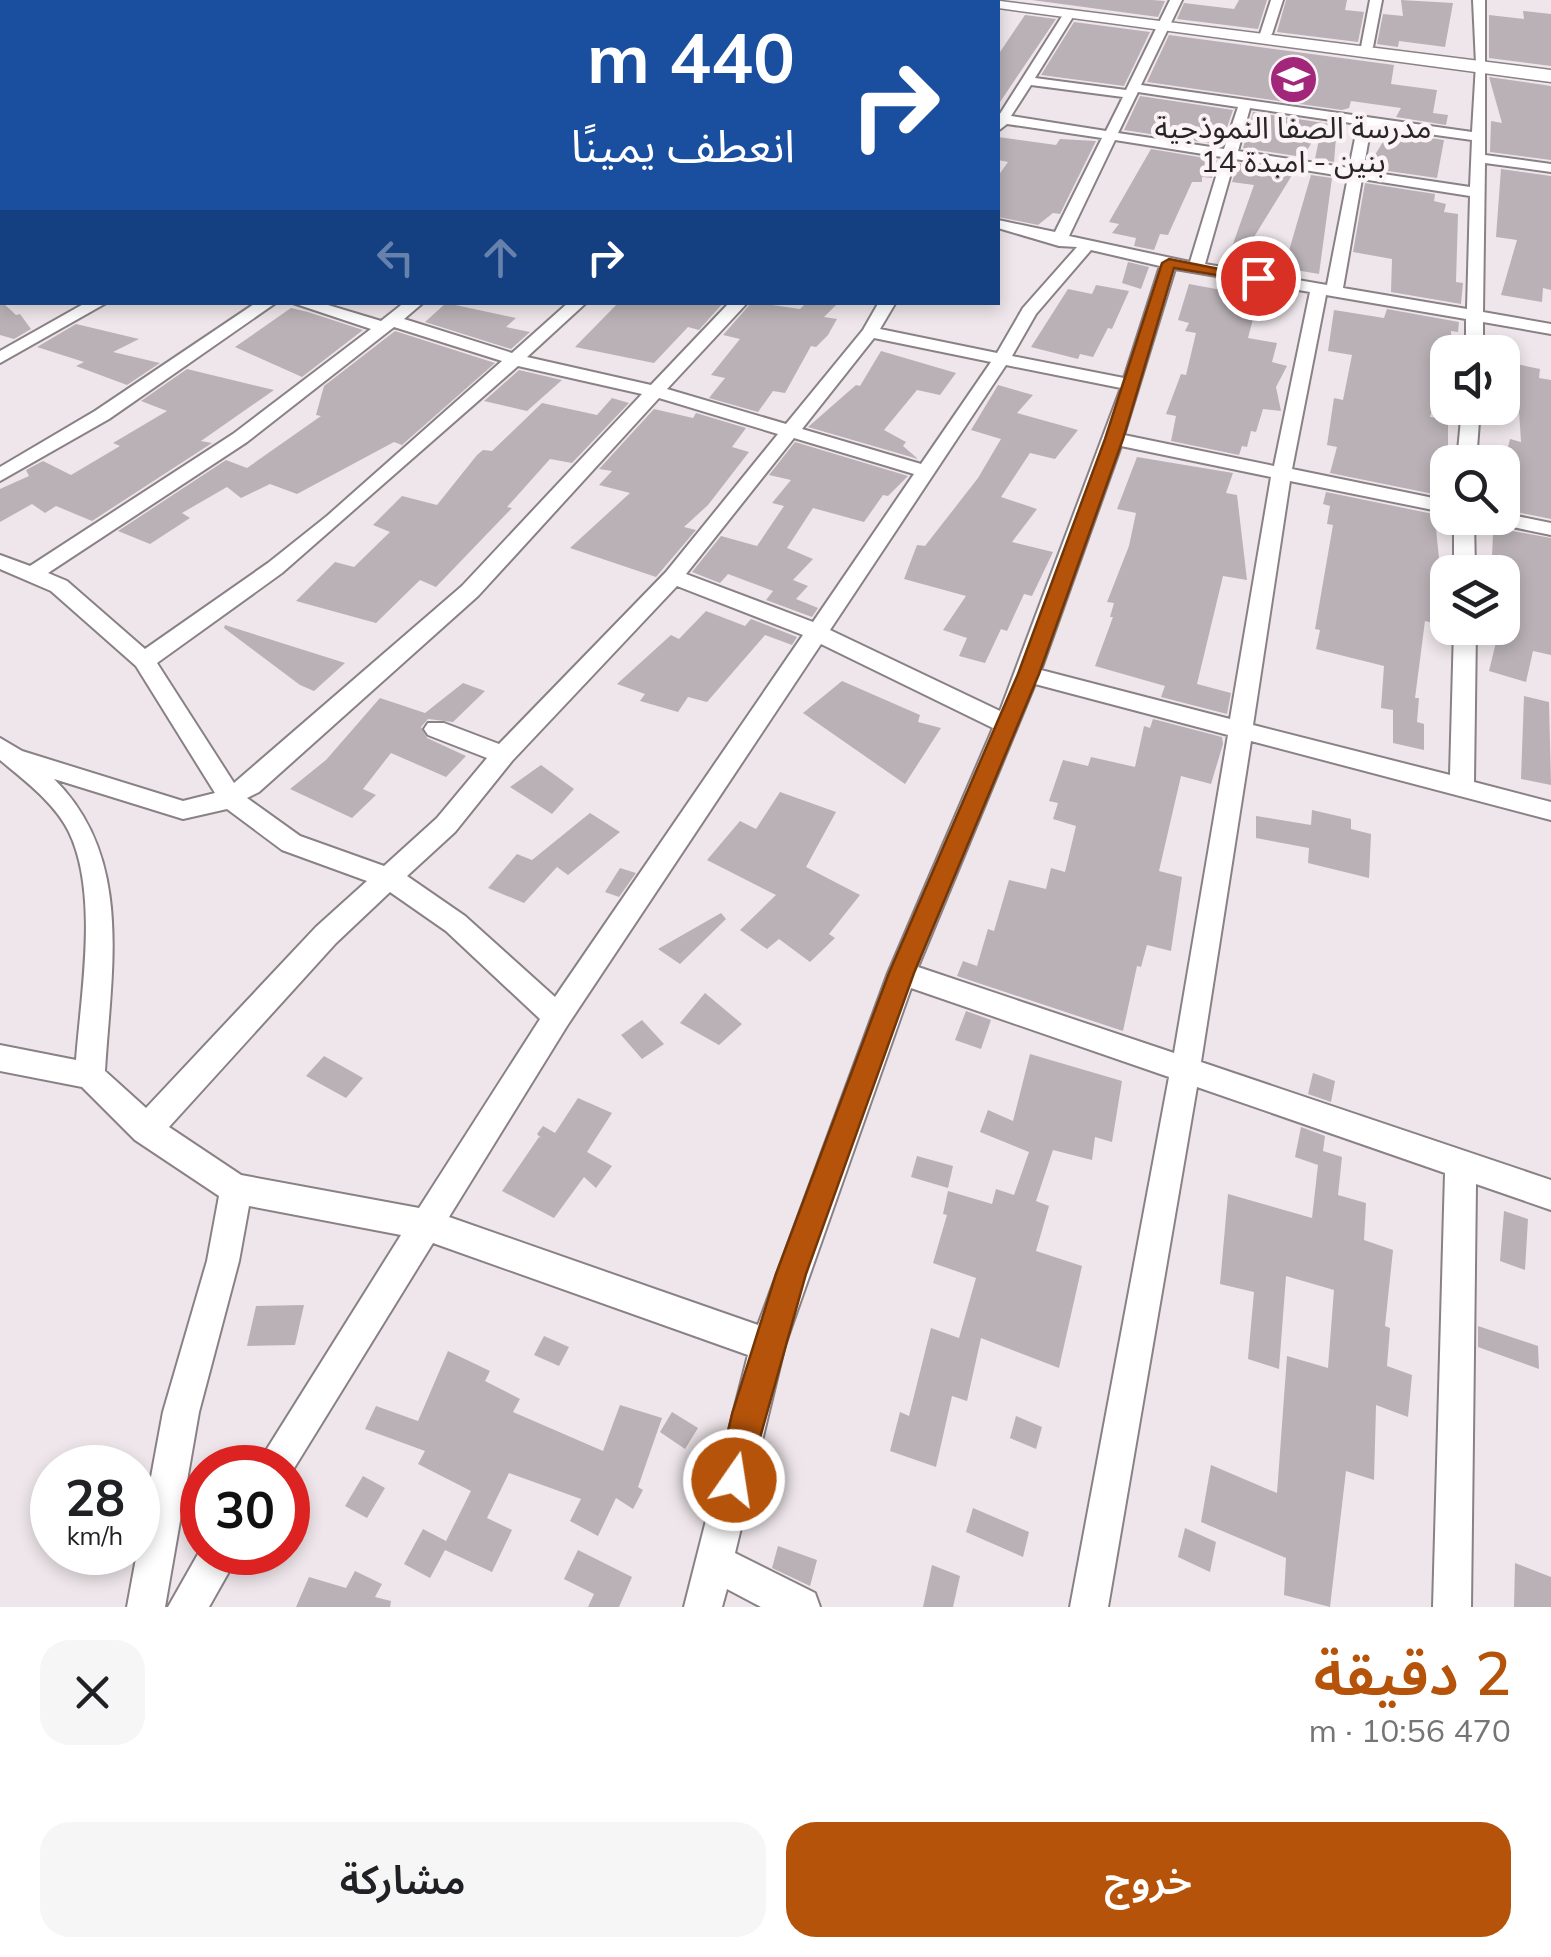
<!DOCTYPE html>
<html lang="ar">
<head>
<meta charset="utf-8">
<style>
  body { margin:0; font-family:Mulish,"Noto Sans Arabic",sans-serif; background:#f6f6f6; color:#202124; direction:rtl; height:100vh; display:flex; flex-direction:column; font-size:38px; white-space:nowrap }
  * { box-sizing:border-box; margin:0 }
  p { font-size:32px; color:#757577 }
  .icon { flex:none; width:55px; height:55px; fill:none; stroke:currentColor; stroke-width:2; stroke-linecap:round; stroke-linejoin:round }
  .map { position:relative; height:1607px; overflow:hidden; direction:ltr }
  .panel { display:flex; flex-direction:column; background:#fff; flex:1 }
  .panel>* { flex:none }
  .hud { position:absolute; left:0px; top:0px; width:1000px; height:305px; box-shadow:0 5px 15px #0003; direction:rtl; background:#1a4fa0; color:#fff; overflow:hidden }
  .tools { position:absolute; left:1430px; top:335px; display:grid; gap:20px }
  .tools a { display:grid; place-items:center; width:90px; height:90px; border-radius:20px; background:#fff; box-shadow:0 5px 15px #0003; font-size:50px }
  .speed { position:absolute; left:30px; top:1445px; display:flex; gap:20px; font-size:50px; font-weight:700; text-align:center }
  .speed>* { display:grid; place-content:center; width:130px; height:130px; border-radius:50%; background:#fff; box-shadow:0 5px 15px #0003; line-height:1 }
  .speed small { font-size:25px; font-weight:400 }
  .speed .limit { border:15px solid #d22; background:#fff; color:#111 }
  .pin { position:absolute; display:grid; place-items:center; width:85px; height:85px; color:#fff; margin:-42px; border:5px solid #fff; border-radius:50%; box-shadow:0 2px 10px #0007 }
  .me { position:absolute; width:110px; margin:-55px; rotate:13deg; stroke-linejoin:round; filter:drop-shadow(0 0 8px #0008) }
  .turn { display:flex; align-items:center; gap:35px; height:210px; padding:0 40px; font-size:45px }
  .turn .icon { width:130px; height:130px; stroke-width:2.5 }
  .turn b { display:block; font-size:70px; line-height:85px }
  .lanes { display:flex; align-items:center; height:95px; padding:0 40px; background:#0003; justify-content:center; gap:50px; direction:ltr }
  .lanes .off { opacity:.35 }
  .round { display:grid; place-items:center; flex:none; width:105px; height:105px; border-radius:30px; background:#f6f6f6 }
  .headline { display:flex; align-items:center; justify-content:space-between; height:170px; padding:0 40px }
  h1 { font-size:60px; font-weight:600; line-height:75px; color:#b45309 }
  .cta { display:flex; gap:20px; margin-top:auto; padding:20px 40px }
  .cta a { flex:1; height:115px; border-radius:30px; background:#b45309; color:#fff; font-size:40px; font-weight:600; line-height:115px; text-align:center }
  .cta a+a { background:#f6f6f6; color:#202124 }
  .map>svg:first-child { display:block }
</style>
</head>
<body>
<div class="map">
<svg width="1551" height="1607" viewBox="0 0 1551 1607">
  <rect width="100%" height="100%" fill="#eee6ea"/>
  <path fill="#b9b1b5" d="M1032,0H1152L1165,1L1158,17Z
    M1239,0H1267L1258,29L1177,19L1184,3L1234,9Z
    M1286,0H1347L1345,10L1364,12L1358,42L1277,32Z
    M1401,0L1453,3L1445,47L1399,41L1398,47L1377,44L1383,14L1403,16Z
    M1523,11L1551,14V66L1489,58V15L1524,19Z
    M1025,15L1056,19L998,105V55Z
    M1074,22L1150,32L1124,86L1041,75Z
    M1169,35L1394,65L1391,84L1437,90L1433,113L1448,115L1446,125L1396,117L1401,108L1351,101L1349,108L1342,110L1147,82Z
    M1489,77L1551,86V160L1490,152L1491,121L1502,123Z
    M1140,96L1233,110L1221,145L1124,130Z
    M1253,112L1337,125L1334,162L1315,159L1322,125L1303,157L1243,148Z
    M1389,132L1444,140L1437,178L1367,168Z
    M998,137L1056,145L1060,139L1096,141L1060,214L1053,213L1038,225L998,217V176L1008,162L998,160Z
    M1151,149L1217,160L1212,178L1202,177V182H1192L1168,235L1160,234L1154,250L1134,246L1136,238L1112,233L1119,224L1109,222Z
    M1238,163L1294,172L1238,263L1228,258L1254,185L1232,182Z
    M1501,169L1551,176V290L1543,288L1542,302L1501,295L1517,240L1496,237Z
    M1311,175L1332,178L1319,274L1284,268Z
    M1365,183L1435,194L1434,201L1446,204L1444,212L1458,214L1456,282L1463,283L1461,304L1391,292L1392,259L1353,252Z
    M1128,262L1149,267L1141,289L1122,283Z
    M1189,284L1243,294L1237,312L1254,315L1248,338L1277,343L1272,362L1287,366L1276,387L1281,411L1263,409L1256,432L1251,431L1247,447L1242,446L1239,455L1171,441L1176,416L1166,414L1181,374L1186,375L1196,333L1185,331L1189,323L1178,320Z
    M1096,285L1129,291L1112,329L1108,328L1093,357L1080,354L1078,359L1031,347L1068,289L1092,294Z
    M0,296L2,302L16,315L20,314L31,329L14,339L0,335Z
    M619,302H724L699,330L688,327L654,363L575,347Z
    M752,302L800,309L807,302H839L824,317L837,319L828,335L816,347L811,346L785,393L773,391L758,412L709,398L725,378L711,375L740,339L723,335Z
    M446,303L516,318L506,327L530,332L511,349L425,322Z
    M291,308L308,312L363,330L302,377L235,347Z
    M1387,309L1459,322L1458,332L1451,331L1452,352H1448L1430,417L1448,419V497L1330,473L1337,447L1327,445L1334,398L1343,400L1352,355L1328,351L1334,310L1384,318Z
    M76,324L139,339L113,352L160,363L127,385L76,366L84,362L37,347Z
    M395,331L495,363L402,445L394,442L297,494L270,484L241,498L227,487L182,513L190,518L150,544L118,531L226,460L247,468L321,416L316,415L324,386Z
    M881,351L956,373L940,395L917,390L884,430L906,442L903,446L918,459L808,427L856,385L860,386Z
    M1516,364L1540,369L1539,378L1551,380V519L1502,509V450L1507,451L1510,439L1521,442Z
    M187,369L274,390L201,441L212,443L92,521L56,506L45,513L32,504L0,522V489L29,476L26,470L43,461L71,475L120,446L113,443L167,411L141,401Z
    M519,370L562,380L527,411L484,401Z
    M998,385L1033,395L1017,413L1078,430L1055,459L1030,453L1001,497L1037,509L1012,542L1053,552L1032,596L1024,594L1007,631L1001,629L985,663L959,656L967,638L943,630L966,596L904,579L917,545L925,546L978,478L1001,439L971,430Z
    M612,398L629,403L572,463L550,459L507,507L512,508L436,587L420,580L376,623L296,601L335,562L354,567L390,532L373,525L402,496L437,505L477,455L483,450L492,451L542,403L597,415Z
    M654,409L693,418L696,413L746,428L732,447L749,452L708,505L684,527L696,530L656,577L570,548L630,493L599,485L612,471L599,469Z
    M795,442L908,476L888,496L883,495L864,522L813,508L787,548L813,559L793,580L808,586L796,599L818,608L812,617L766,600L773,591L728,574L720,583L692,572L721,536L757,546L784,506L772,503L791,480L769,475Z
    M1137,457L1233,473L1226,493L1237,495L1247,580L1223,576L1197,684L1231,693L1227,714L1161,697L1165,686L1095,666L1113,617H1110L1114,603L1107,602L1129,546L1136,513L1117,509Z
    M1326,492L1448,517V532L1436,529L1443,597L1441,625L1425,621L1415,698H1419L1417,722L1424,724V750L1393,743V710L1381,708L1384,666L1316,649L1320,630L1315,629L1333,525L1327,524L1330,506L1323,504Z
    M1502,529L1551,538V655L1533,651L1526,682L1489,671L1499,630L1502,631V622H1506L1503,559L1492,557L1493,533L1502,535Z
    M706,611L745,626L751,619L797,637L792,645L765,635L707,702L688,697L678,712L640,701L645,694L617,684L671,635L679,639Z
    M225,625L345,663L314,691L300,685L224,628Z
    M842,681L920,715L918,722L941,728L905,784L803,713Z
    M463,683L485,691L453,722L428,719L421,727L427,738L466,756L446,777L391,753L363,789L376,795L352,818L290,789L326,760L380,698L425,713Z
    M1524,696L1549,702L1551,785L1521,779Z
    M1153,719L1222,737L1223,744L1211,784L1181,776L1159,871L1182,877L1171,951L1147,945L1141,967L1137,966L1123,1031L957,976L963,961L977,966L988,929L994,931L1009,880L1046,889L1051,868L1065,872L1076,826L1053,819L1058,803L1049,801L1063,760L1088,766L1091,757L1135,767L1144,726L1150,728Z
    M541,765L574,789L552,814L510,787Z
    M780,792L836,812L806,867L860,895L829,934L835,938L810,962L779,939L767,949L740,930L776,895L707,860L740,821L756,829Z
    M1312,810L1351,819V829L1371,834L1369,878L1308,863L1309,848L1256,838V816L1311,825Z
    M590,813L620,832L568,875L557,867L524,903L488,888L517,854L532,860Z
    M620,868L636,873L619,897L605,892Z
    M721,913L726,919L680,964L658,949Z
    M705,993L742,1024L719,1045L680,1023Z
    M966,1011L991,1020L981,1049L955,1040Z
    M642,1020L664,1044L642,1059L621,1035Z
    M1030,1054L1122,1081L1112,1142L1095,1137L1092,1160L1053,1150L1036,1201L1049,1206L1036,1251L1082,1266L1059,1368L981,1338L967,1401L952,1396L936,1467L890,1451L900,1412L909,1416L931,1328L959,1338L976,1278L933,1263L947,1215L943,1214L948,1191L992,1204L996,1189L1014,1195L1029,1152L980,1132L988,1110L1013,1121Z
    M324,1056L363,1078L346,1098L306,1076Z
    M1313,1073L1335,1081L1331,1102L1308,1094Z
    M578,1098L612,1113L587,1152L612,1166L596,1188L584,1177L554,1218L502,1191L539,1137L542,1139L537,1134L543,1126L555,1133Z
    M1301,1127L1325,1136L1323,1151L1342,1157L1338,1195L1366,1203L1364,1240L1393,1250L1385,1326L1390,1328L1387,1366L1412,1375L1408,1417L1376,1405L1374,1480L1346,1471L1330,1607L1284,1595L1286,1558L1201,1522L1211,1465L1277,1493L1287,1356L1328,1368L1334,1290L1286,1276L1279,1369L1248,1359L1254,1292L1220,1284L1228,1194L1312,1218L1318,1165L1295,1157Z
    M917,1156L953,1166L948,1188L911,1177Z
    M1504,1211L1528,1219L1525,1270L1500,1261Z
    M304,1305L295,1345L247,1346L256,1306Z
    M1478,1326L1538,1346L1539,1369L1478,1347Z
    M544,1336L569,1347L559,1366L534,1355Z
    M448,1351L490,1371L485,1381L520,1399L513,1412L603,1451L620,1405L662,1418L638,1487L643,1490L633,1509L616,1498L598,1536L570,1521L581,1499L509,1473L487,1518L512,1530L492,1572L445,1550L430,1578L404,1564L423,1529L446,1541L471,1491L418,1464L425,1451L365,1429L376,1406L418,1421Z
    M672,1412L698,1428L685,1449L660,1432Z
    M1016,1416L1042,1427L1036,1449L1010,1438Z
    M363,1476L385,1488L367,1518L345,1506Z
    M973,1508L1029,1532L1023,1557L966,1532Z
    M1185,1528L1216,1542L1210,1572L1178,1557Z
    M778,1546L817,1560L810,1586L772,1568Z
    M578,1550L632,1577L619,1607H588L594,1594L564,1579Z
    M1515,1563L1551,1577V1607H1514Z
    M932,1565L960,1576L953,1607H923Z
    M355,1571L382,1584L375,1597L391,1601L390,1607H296L309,1577L346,1588Z"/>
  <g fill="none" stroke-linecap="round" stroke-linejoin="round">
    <defs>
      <path id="minor" d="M152,0H164V2H153Z
        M491,0H520L522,2H493Z
        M1170,0H1182L1141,85L1472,132L1476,64L1473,0H1485V155L1551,164V172L1485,163L1483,312L1551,324V334L1483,322V352H1466V319L1326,295L1292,469L1448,501V513L1290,481L1253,725L1450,775L1454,628H1476L1474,782L1551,802V820L1251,741L1201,1062L1551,1180V1210L1476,1184L1471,1607H1433L1445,1173L1197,1087L1108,1607H1070L1169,1077L911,988L785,1345L735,1553L815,1593L820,1607H761L727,1589L722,1607H684L748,1355L433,1243L288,1478V1468H255L401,1235L249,1206L239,1261L199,1412L165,1607H127L163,1412L207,1261L219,1196L135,1140L82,1087L0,1071V1045L76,1060C81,993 99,894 69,832C55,803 24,780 0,760V738L22,751L183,801L215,793L136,666L51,591L0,569V555L30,566L233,434L371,329L290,302H318L381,321L405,302H424L404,319L512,353L569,302H587L527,357L651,385L730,302H748L667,389L786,424L863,330L879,302H896L880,329L997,353L1023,308L1077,247L1059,246L998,228V220L1055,232L1102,138L1007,124L998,131V117L1066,10L1076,12L1035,78L1126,90ZM1031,85L1123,97L1106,131L1011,116ZM1138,92L1238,107L1224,149L1118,133ZM1250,108L1358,124L1349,168L1238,151ZM1371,126L1472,140L1470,187L1363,171ZM1115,140L1222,157L1190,262L1069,236ZM1235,159L1348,177L1327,285L1205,264ZM1362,179L1470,196L1467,309L1343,288ZM1091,250L1160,266L1124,378L1012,356L1036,314ZM1175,269L1310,292L1274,466L1124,435ZM394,327L502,361L327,516L268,563L145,649L67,581L48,573L247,442ZM874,338L991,362L921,464L802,429ZM1006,365L1121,388L1000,711L830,630ZM518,366L642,394L462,586L234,783L157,663L282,573ZM659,398L778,434L666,572L499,744L444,723H428L424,729L428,735L487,758L437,818L384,866L300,836L247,798L259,792L478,596ZM794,438L914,474L813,622L686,574ZM1121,446L1271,477L1230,719L1041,670ZM677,586L803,635L555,997L465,916L407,876L455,832L512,761ZM821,644L993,728L888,973L758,1325L449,1217L567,1026ZM1035,684L1228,735L1174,1053L918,967ZM54,779L183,819L227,809L282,850L367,881L316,927L146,1108L105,1071C111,969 134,858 54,779ZM390,892L446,931L540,1019L419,1208L241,1175L169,1127L336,943Z
        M1271,0H1283L1272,34L1266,38L1260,34Z
        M1370,0H1382L1373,47L1367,51L1361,47Z
        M2,60V68L0,69V61Z
        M2,88V96L0,97V89Z
        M87,302H108L0,363V351Z
        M257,302H277L109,419L0,481V467L95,411Z
        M1462,408H1480L1476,462H1457Z
        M1502,513L1551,523V535L1488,522L1485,518H1502Z
        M1454,518H1474L1475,572H1454Z
        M202,1547V1552H240L209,1607H168Z"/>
      <path id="secondary" d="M992,0L1551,70V82L998,8V2H990Z"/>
      <path id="trunk" d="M361,2L363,0
        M0,263L2,262"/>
    </defs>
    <use href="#minor" stroke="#898185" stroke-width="4"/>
    <use href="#secondary" stroke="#898185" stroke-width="3"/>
    <use href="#trunk" stroke="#b4839f" stroke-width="46"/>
    <use href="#minor" fill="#fff" fill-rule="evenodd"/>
    <use href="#secondary" fill="#fff" fill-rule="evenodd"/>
    <use href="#trunk" stroke="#ffc4e6" stroke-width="42"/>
  </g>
  <path fill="#b45309" stroke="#753606" stroke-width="2.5" d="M1169,259L1265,278L1258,282L1174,268L1123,439L1039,674L914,973L806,1274L745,1491L734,1496L722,1491L717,1480L732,1414L776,1274L889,973L1018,674L1105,439L1162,263Z"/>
  <defs>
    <symbol id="school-disc" viewBox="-11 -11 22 22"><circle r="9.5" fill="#a2267a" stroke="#fcf3f7"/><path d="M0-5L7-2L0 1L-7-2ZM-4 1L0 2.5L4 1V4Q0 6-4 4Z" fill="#fff"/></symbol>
  </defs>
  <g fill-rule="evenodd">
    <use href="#school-disc" x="1266" y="52" width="55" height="55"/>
  </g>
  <g text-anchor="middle" stroke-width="9" stroke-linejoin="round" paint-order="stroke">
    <g font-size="30" fill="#282527" stroke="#fcf3f7">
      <text x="1293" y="138">مدرسة الصفا النموذجية<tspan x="1293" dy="34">بنين - امبدة 14</tspan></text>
    </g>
  </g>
</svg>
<div class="tools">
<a><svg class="icon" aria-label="sound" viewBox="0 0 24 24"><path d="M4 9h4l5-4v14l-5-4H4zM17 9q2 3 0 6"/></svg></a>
<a><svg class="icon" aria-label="search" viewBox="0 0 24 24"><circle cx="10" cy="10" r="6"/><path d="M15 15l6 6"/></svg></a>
<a><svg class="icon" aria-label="layers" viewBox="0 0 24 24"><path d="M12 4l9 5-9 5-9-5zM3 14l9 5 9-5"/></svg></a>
</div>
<div class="speed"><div>28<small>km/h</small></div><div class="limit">30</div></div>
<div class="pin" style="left:1258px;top:278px;background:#d93025"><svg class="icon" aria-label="arrive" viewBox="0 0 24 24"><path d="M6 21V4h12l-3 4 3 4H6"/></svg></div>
<svg class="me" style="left:734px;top:1480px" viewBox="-20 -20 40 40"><circle r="17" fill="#b45309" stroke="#fff" stroke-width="3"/><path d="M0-11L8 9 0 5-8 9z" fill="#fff"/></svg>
<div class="hud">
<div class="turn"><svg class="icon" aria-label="right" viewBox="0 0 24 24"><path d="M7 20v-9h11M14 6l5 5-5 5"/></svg><div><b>440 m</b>انعطف يمينًا</div></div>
<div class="lanes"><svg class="icon off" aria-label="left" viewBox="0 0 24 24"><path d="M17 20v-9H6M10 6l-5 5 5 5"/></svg><svg class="icon off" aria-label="ahead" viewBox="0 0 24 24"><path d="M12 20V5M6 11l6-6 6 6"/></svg><svg class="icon" aria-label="right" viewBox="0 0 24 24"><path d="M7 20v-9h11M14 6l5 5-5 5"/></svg></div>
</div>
</div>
<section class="panel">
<div class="headline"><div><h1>2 دقيقة</h1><p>470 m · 10:56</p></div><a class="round"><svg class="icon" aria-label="close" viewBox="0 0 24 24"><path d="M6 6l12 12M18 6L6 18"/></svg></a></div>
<div class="cta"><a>خروج</a><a>مشاركة</a></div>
</section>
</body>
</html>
